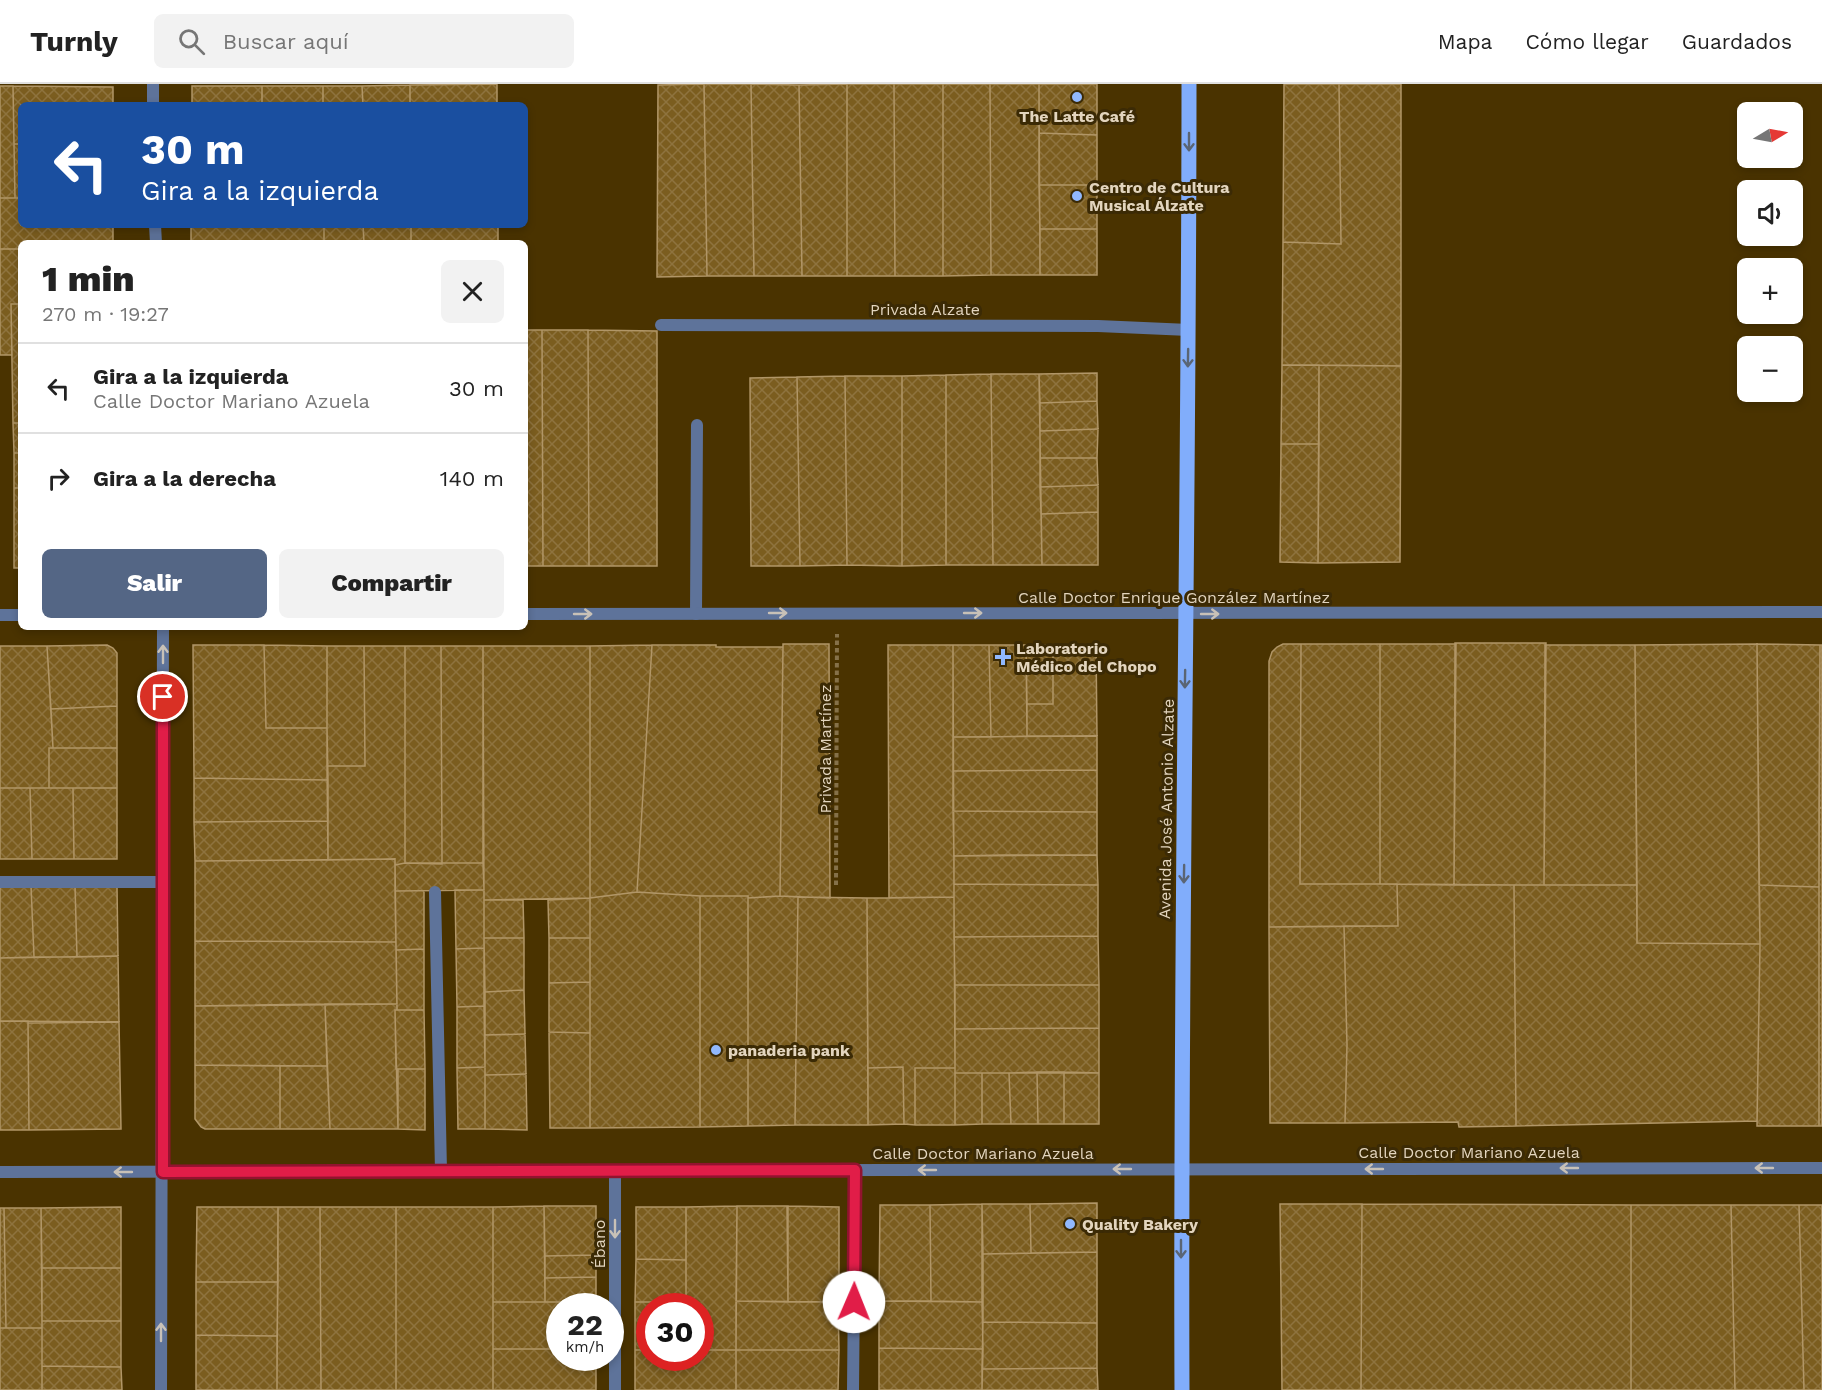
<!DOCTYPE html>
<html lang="es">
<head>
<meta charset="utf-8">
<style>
  body { margin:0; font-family:"Work Sans",sans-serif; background:#f2f2f2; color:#222; height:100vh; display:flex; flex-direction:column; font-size:22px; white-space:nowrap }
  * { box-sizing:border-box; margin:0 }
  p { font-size:20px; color:#767676 }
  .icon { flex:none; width:33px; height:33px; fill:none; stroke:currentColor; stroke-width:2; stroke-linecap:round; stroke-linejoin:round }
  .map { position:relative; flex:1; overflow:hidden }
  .panel { position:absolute; left:18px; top:156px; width:510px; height:390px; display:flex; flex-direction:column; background:#fff; border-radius:9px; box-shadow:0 3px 9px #0003 }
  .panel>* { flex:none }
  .top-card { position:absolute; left:18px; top:18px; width:510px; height:126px; border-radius:9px; box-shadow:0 3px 9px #0003; background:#1a4fa0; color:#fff; overflow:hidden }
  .needle { width:39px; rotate:80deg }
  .fabs { position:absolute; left:1737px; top:18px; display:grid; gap:12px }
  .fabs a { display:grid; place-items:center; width:66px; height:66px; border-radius:9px; background:#fff; box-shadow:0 3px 9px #0003; font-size:30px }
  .speed { position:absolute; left:546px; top:1209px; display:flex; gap:12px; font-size:30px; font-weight:700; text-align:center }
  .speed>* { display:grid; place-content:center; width:78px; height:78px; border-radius:50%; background:#fff; box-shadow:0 3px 9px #0003; line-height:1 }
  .speed small { font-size:15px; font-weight:400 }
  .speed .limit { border:9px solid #d22; background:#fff; color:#111 }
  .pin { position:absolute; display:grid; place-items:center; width:51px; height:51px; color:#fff; margin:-26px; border:3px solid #fff; border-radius:50%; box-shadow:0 2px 6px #0007 }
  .me { position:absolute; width:66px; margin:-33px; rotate:1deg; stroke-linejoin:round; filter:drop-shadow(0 0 4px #0008) }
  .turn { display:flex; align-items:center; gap:21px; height:126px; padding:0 24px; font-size:27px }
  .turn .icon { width:78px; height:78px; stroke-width:2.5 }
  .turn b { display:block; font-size:42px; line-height:51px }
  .round { display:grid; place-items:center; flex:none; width:63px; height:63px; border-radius:9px; background:#f2f2f2 }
  .headline { display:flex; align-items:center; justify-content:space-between; height:102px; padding:0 24px }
  h1 { font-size:36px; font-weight:800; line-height:45px }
  .primary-button { display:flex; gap:12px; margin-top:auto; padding:12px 24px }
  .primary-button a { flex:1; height:69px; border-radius:9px; background:#546685; color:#fff; font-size:24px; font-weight:800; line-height:69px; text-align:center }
  .primary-button a+a { background:#f2f2f2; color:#222 }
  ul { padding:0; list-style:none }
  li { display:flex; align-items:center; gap:18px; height:90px; padding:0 24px; border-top:2px solid #e0e0e0 }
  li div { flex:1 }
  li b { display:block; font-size:22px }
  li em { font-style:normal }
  header { display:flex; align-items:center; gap:36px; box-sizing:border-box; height:84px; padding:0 30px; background:#fff; border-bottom:2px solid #e0e0e0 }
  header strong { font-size:28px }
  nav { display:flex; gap:33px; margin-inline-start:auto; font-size:21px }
  .search { width:420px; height:54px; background:#f2f2f2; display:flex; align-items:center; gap:15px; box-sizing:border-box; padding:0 21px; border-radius:9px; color:#767676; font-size:22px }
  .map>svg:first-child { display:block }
</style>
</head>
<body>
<header>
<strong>Turnly</strong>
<div class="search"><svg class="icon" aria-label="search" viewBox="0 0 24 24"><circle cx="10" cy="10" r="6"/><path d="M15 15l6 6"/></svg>Buscar aquí</div>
<nav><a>Mapa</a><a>Cómo llegar</a><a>Guardados</a></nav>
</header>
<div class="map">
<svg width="1822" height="1306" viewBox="0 0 1822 1306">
  <defs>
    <pattern id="building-cross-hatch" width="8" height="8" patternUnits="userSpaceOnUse" patternTransform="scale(1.5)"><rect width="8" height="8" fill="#7b5d1f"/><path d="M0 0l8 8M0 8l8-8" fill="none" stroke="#8e733e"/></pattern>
  </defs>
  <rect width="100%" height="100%" fill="#4a3300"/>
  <path fill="url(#building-cross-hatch)" stroke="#b19667" stroke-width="1.5" d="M497,0V21H410V1Z
    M704,0L707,192L657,193L658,1Z
    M704,0H751L754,192H707Z
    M751,0L799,1L802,192H754Z
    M847,0H894L895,192H847Z
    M847,0V192H802L799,1Z
    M894,0H943V192H895Z
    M943,0H990L991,191L943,192Z
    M990,0H1039L1040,191H991Z
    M1039,0H1097V51L1039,49Z
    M1284,0H1339L1341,160L1283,158Z
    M1339,0H1401V282L1282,281L1283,158L1341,160Z
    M410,1V21H363L362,2Z
    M0,2H13L15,114H0Z
    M13,2L113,3V21H21V60H14Z
    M192,2H262V21H192Z
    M262,2H323V21H262Z
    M323,2H362L363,21H323Z
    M1039,49L1097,51V101H1039Z
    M14,60H21V114H15Z
    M1039,101H1097V145H1040Z
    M0,114H21V141H113V159H21V165H0Z
    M191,141H324V159H191Z
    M324,141H363L364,159H324Z
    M363,141H411V159H364Z
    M411,141H498V159H411Z
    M1040,145H1097V191H1040Z
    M0,165H21V220H11L12,271H0Z
    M11,220H21V339H13Z
    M525,246H542L543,482H525Z
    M542,246H588L589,482H543Z
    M588,246L657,247V482H589Z
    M1282,281H1319V360H1281Z
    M1319,281L1401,282L1400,478L1318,479Z
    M1097,289V317L1040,319L1039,290Z
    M991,290H1039L1042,481H993Z
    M991,290L993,481H946V291Z
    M946,291V481L902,482V292Z
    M845,292H902V482L847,481Z
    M845,292L847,481L800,482L797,293Z
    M797,293L800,482H751L750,294Z
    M1097,317L1098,345L1040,347V319Z
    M13,339H21V369H14Z
    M1098,345L1097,374H1040V347Z
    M1281,360H1319L1318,479L1280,478Z
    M14,369H21V404H14Z
    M1040,374H1097L1098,401L1040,403Z
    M1098,401V428L1041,430L1040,403Z
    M14,404H21V484H14Z
    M1098,428V481H1042L1041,430Z
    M1455,559H1546L1544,801H1454Z
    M783,560H829L830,814L780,812Z
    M1283,560H1301L1300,800H1397L1398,842L1269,843V577L1272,568L1277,563Z
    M1301,560H1380V800H1300Z
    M1380,560H1456L1454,801L1380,800Z
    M1757,560L1760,860L1637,859L1635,561Z
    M1757,560L1820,561L1819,803L1759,801Z
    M107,561L113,564L117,569V622L51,625L47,562Z
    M193,561H264L266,644H327L328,696L194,694Z
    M264,561L327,562V644H266Z
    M652,561H716V563H783L780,812L748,814V812H700L637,808Z
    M652,561L637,808L590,814V562Z
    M888,561H953L954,813L889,814Z
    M953,561H989L991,653H953Z
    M989,561H1026L1027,652L991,653Z
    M1026,561H1053V620H1027Z
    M1053,561H1096L1097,652H1027V620H1053Z
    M1545,561H1635L1637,801H1544Z
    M1820,561H1822V724H1819Z
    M0,562H47L53,664H49V704H0Z
    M327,562H364L365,682H327Z
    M364,562H405V779L395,781V775L328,776L327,682H365Z
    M405,562H441L442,780L405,779Z
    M441,562H483V779H442Z
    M483,562H590V814L484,816Z
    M117,622V664H53L51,625Z
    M1097,652V686L953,687V653Z
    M49,664H117V704H49Z
    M1097,686V728L953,727V687Z
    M194,694L328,696V737L194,738Z
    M0,704H30L32,775H0Z
    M30,704H73L74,775H32Z
    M73,704H117V775H74Z
    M1819,724H1822V1042H1819Z
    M953,727L1097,728V771L954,772Z
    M328,737V776L195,777L194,738Z
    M1003,771H1097L1098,801L954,800V772Z
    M395,775L396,858L195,857V777Z
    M405,779H483L484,806L395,807V781Z
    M954,800L1098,801V852L954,853Z
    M1397,800L1514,801L1516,1042L1459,1043L1458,1038L1345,1039L1347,961L1344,842H1398Z
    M1514,801H1637V859L1760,860L1757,1037L1516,1042Z
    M1759,801L1819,803V1042H1757L1760,860Z
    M0,802H31L34,873L0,874Z
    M31,802H75L77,873H34Z
    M75,802L117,803L118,872L77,873Z
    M455,806H484V864L456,865Z
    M395,807H424V865L396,866Z
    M637,808L700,812V1043L590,1044V814Z
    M700,812H748V1042L700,1043Z
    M780,812L798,813L795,1041L748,1042V814Z
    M798,813L867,814L868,1041H795Z
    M954,813L955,984H915V1041L904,1040L903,983L868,984L867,814Z
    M590,814V854H549L548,816Z
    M484,816H523L524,854H484Z
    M1344,842L1347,961L1345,1039H1270L1269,843Z
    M1098,852L1099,901H955L954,853Z
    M484,854H524V906L485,908Z
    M549,854H590V898L549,899Z
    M195,857L396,858L397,920L195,922Z
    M484,864V922L457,923L456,865Z
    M424,865V926H397L396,866Z
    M118,872L119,938L0,937V874Z
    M590,898V949L549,948V899Z
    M955,901H1099V944L955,945Z
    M524,906L525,950L485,951V908Z
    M325,920H397V926H395L398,1045H330Z
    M325,920L327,982L195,981V922Z
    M484,922L485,983L457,984V923Z
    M395,926H424L425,985H396Z
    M0,937H28L29,1046H0Z
    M119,938L121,1045L29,1046L28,939Z
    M1099,944V989H955V945Z
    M549,948L590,949V1044H550Z
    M525,950L526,990L485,991V951Z
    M195,981L280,982V1045H205L201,1043L195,1035Z
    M280,982H327L330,1045H280Z
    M485,983V1045H458L457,984Z
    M903,983L904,1040L868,1041V984Z
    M915,984H955V1041H915Z
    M398,985H425V1046L398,1045Z
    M1037,988L1038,1040H1011L1009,989Z
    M1037,988H1064V1040H1038Z
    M1064,988L1099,989V1040H1064Z
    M955,989H982V1040L955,1041Z
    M982,989H1009L1011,1040H982Z
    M526,990L527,1046L485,1045V991Z
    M1097,1119V1168L1031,1169L1030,1120Z
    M982,1120V1218L931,1217L930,1121Z
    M982,1120H1030L1031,1169L983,1170Z
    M1280,1120H1362L1361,1306H1282Z
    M1362,1120L1631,1121V1306H1361Z
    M880,1121H930L931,1217H879Z
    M1631,1121H1731L1735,1306H1631Z
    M1731,1121H1799L1804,1306H1735Z
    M1799,1121H1822V1306H1804Z
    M544,1122L545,1218H493V1123Z
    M544,1122H596V1171L545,1172Z
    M737,1122L736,1266H700V1222H686V1123Z
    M737,1122H788V1218L736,1217Z
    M787,1122L839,1123V1218H788Z
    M121,1123V1184H42L41,1124Z
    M197,1123H278V1198H196Z
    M278,1123H320L321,1306H277Z
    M320,1123H396V1306H321Z
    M396,1123H493V1306H396Z
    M636,1123H686V1176L636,1175Z
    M0,1124H4L6,1244H0Z
    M4,1124H41L42,1244H6Z
    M1097,1168V1239L983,1238V1170Z
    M596,1171V1193L545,1194V1172Z
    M636,1175L686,1176V1218H635Z
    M42,1184H121V1237H42Z
    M596,1193V1218H545V1194Z
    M196,1198H278L277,1252L196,1251Z
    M736,1217L838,1218L839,1266H736Z
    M879,1217L982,1218L983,1265L879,1264Z
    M493,1218H596V1222H560V1265H493Z
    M635,1218H686V1222H650V1266H635Z
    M42,1237H121V1283L42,1282Z
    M983,1238L1097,1239V1284L982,1285Z
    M0,1244H42V1306H0Z
    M196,1251L277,1252V1306H196Z
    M879,1264L983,1265L982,1306H879Z
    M493,1265H560V1274H596V1306H493Z
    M635,1266H650V1274H700V1266H736V1306H635Z
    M736,1266H839L838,1306H736Z
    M42,1282L121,1283L122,1306H42Z
    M1097,1284L1098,1306H982V1285Z"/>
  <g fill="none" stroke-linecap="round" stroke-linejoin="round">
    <path stroke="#857149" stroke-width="4" stroke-dasharray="4.5 3" stroke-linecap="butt" d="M836,801L837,550"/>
    <path stroke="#5e739a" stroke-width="12" d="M696,530L697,341"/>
    <path stroke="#5e739a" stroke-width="12" d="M153,0V21
      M155,141L156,159
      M661,241L1098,242L1189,246
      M525,530L1822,528
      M0,531H21
      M0,798H163
      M435,808L441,1087
      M0,1088L1822,1084
      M161,1306L163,543
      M615,1306V1086
      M853,1306L855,1086"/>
    <path stroke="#81adfb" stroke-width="15" d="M1182,1306C1180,871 1189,435 1189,0"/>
  </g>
  <defs><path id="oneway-shaft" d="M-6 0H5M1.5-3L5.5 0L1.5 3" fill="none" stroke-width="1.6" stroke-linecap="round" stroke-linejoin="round" transform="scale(1.5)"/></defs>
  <g stroke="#5a6574">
    <use href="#oneway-shaft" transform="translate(1189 58) rotate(90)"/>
    <use href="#oneway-shaft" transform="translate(1188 274) rotate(91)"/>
    <use href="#oneway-shaft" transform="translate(1185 595) rotate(91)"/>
    <use href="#oneway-shaft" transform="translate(1184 790) rotate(91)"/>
    <use href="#oneway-shaft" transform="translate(1181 1165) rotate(90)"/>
  </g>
  <g stroke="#c8c1b7">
    <use href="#oneway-shaft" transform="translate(778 529)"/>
    <use href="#oneway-shaft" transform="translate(973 529)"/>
    <use href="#oneway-shaft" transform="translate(583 530)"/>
    <use href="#oneway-shaft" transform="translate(1210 530)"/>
    <use href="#oneway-shaft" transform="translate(163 570) rotate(-90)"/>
    <use href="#oneway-shaft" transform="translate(1569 1084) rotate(180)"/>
    <use href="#oneway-shaft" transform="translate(1764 1084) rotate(180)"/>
    <use href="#oneway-shaft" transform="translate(1122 1085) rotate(180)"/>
    <use href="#oneway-shaft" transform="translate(1374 1085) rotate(180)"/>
    <use href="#oneway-shaft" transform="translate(927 1086) rotate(180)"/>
    <use href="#oneway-shaft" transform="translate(123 1088) rotate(180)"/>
    <use href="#oneway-shaft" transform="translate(615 1145) rotate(90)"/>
    <use href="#oneway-shaft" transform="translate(161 1248) rotate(-90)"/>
  </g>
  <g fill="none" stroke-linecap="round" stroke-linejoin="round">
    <defs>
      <path id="route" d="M163,613V1088L855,1086L854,1218"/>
    </defs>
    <use href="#route" stroke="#92132f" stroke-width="15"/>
    <use href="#route" stroke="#e11d48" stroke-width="10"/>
  </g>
  <g fill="#91b8fd" stroke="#3b2a05" stroke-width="2">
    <circle cx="1077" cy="13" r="6"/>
    <circle cx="1077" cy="112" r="6"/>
    <path d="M1000 564h6v6h6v6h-6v6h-6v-6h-6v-6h6z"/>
    <circle cx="716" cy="966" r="6"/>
    <circle cx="1070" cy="1140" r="6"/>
  </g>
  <g text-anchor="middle" stroke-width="6" stroke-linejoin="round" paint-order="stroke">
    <g font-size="16" font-weight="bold" fill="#e3d5be" stroke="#3b2a05" text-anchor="start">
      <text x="1077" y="38" text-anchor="middle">The Latte Café</text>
      <text x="1089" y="109">Centro de Cultura<tspan x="1089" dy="18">Musical Álzate</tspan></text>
      <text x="1016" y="570">Laboratorio<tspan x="1016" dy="18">Médico del Chopo</tspan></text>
      <text x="728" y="972">panaderia pank</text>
      <text x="1082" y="1146">Quality Bakery</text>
    </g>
    <g font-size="16" fill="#e3d5be" stroke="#3b2a05">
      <text x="925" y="231">Privada Alzate</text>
      <text x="1174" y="519">Calle Doctor Enrique González Martínez</text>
      <text transform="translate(825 665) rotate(-90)" y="6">Privada Martínez</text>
      <text transform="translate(1166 725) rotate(-89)" y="6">Avenida José Antonio Alzate</text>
      <text x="1469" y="1074">Calle Doctor Mariano Azuela</text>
      <text x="983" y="1075">Calle Doctor Mariano Azuela</text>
      <text transform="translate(599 1160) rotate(-90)" y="6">Ébano</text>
    </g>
  </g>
</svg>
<div class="fabs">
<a><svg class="needle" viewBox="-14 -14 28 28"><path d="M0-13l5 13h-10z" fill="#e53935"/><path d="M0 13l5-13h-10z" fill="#767676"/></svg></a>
<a><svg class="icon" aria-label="sound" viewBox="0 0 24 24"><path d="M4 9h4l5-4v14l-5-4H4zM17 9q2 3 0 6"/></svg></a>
<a>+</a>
<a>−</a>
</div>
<div class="speed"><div>22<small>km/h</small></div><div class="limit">30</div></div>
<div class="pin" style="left:163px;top:613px;background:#d93025"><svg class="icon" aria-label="arrive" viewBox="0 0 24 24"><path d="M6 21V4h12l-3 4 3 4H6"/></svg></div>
<svg class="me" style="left:854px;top:1218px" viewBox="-20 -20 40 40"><circle r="19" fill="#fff"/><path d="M0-13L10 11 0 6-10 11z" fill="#e11d48"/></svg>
<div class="top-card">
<div class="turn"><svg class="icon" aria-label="left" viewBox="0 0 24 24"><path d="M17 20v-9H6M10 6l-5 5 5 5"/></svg><div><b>30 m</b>Gira a la izquierda</div></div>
</div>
<section class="panel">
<div class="headline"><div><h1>1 min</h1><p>270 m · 19:27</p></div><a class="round"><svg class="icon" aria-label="close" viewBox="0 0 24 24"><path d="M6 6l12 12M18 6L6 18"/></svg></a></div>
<ul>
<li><svg class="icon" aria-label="left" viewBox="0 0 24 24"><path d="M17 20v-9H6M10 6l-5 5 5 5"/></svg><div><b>Gira a la izquierda</b><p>Calle Doctor Mariano Azuela</p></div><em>30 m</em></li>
<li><svg class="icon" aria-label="right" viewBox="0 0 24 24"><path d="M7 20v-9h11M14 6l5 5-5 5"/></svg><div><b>Gira a la derecha</b></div><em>140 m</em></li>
</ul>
<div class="primary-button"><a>Salir</a><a>Compartir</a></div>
</section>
</div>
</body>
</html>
